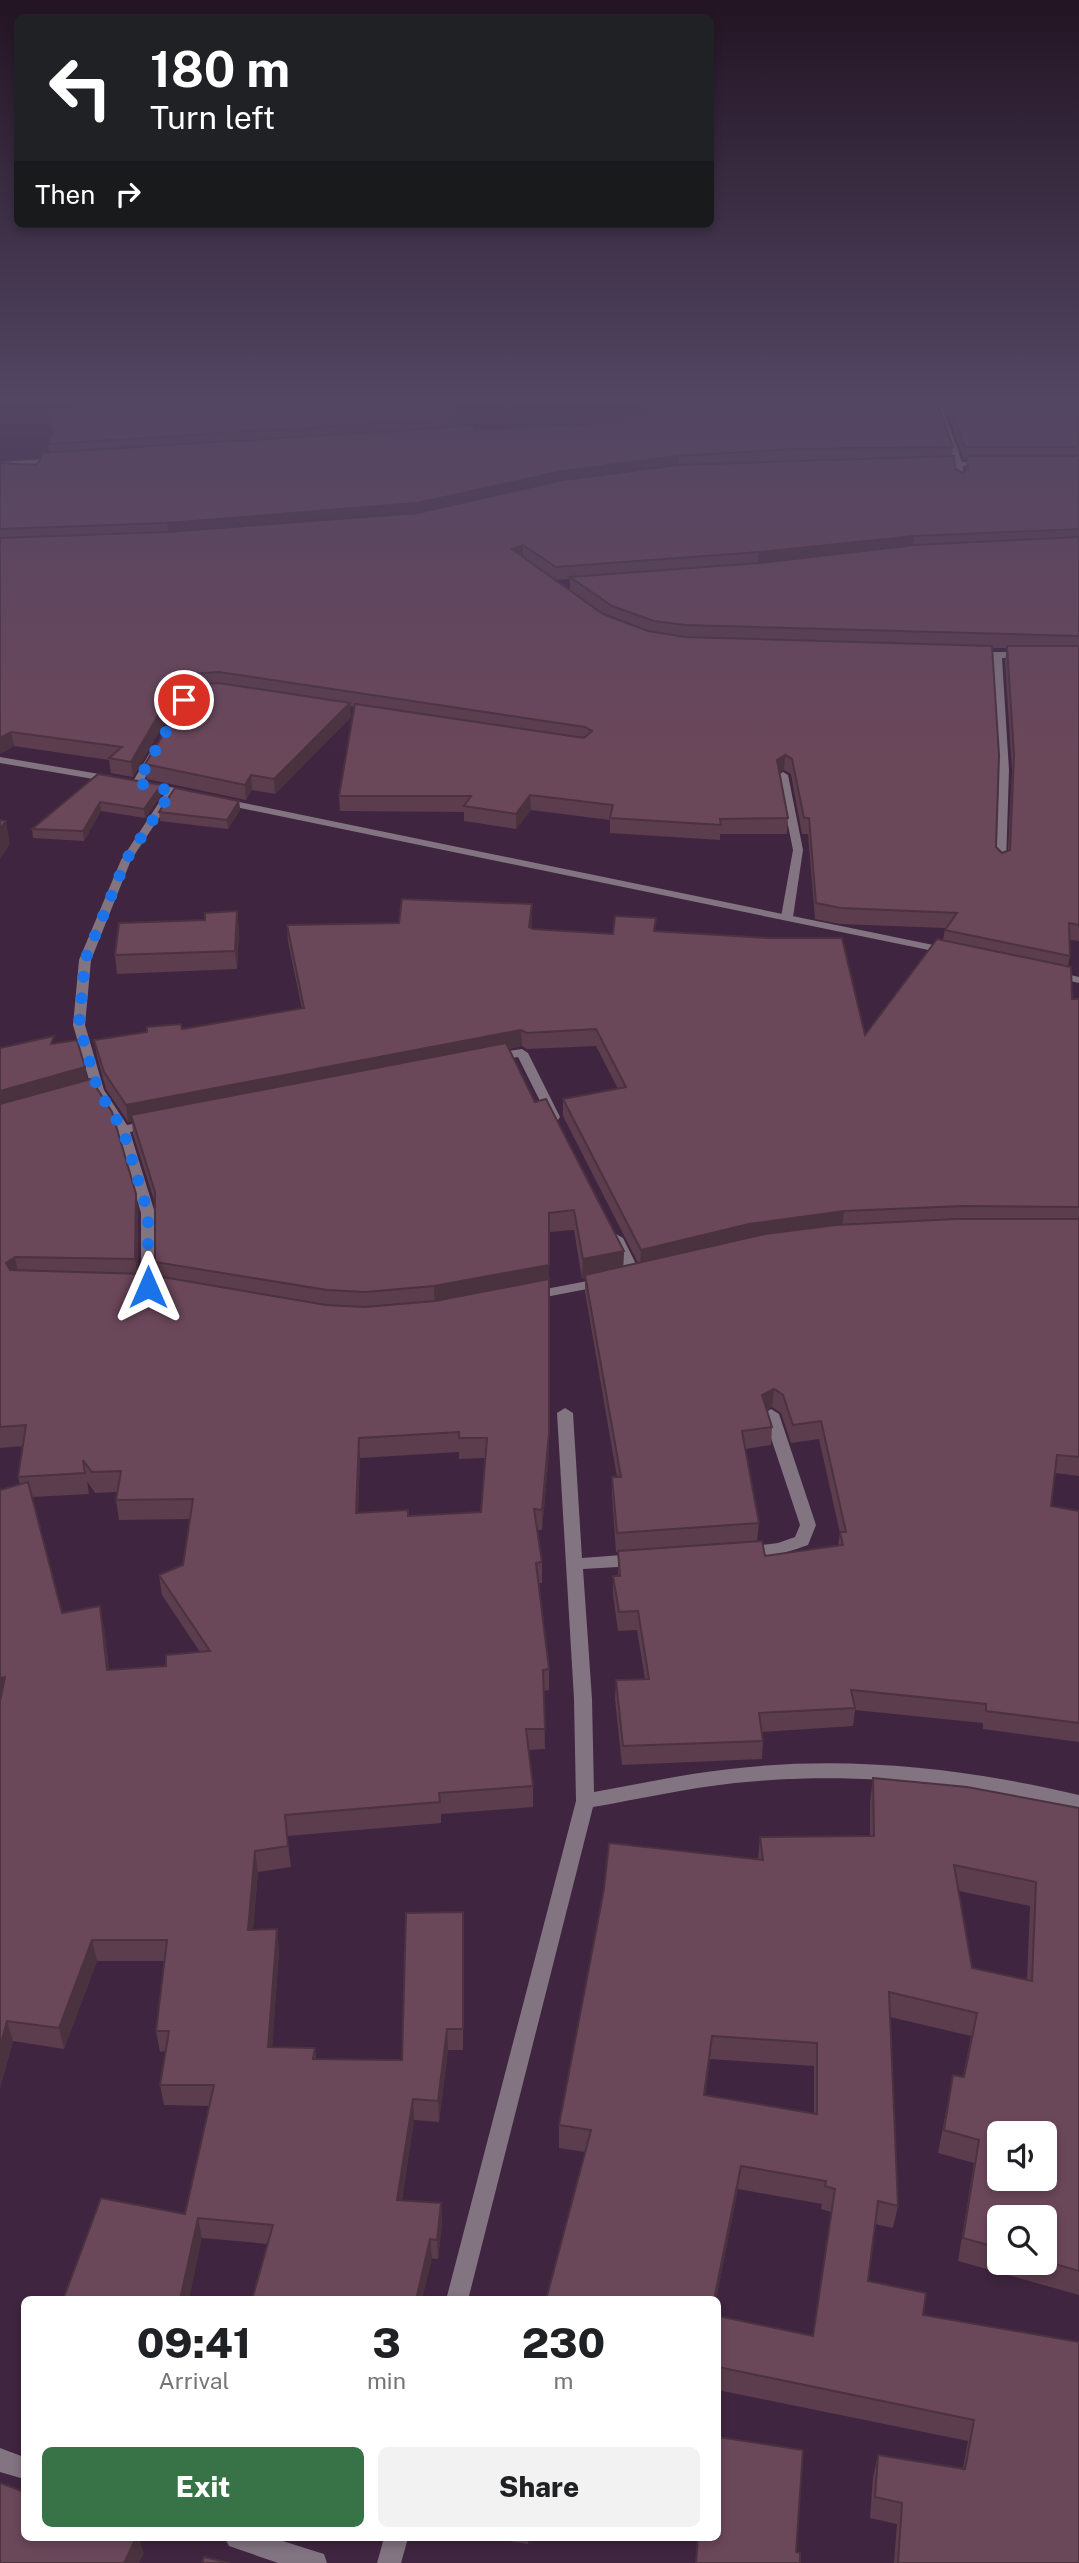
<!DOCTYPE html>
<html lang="en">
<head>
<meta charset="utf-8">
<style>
  body { margin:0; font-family:"Public Sans",sans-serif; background:#f2f2f2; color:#202124; height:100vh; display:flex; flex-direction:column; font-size:26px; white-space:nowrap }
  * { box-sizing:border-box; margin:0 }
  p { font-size:23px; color:#757577 }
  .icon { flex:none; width:38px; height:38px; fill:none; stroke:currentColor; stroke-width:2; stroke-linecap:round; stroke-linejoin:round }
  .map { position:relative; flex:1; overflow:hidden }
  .details { position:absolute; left:21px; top:2296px; width:700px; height:245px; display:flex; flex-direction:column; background:#fff; border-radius:10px; box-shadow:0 4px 10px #0003 }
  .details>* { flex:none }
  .banner { position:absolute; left:14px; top:14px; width:700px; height:214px; border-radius:10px; box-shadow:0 4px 10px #0003; background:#202124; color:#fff; overflow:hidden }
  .fabs { position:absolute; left:987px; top:2121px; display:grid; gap:14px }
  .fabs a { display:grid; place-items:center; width:70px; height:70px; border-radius:10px; background:#fff; box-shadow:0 4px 10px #0003; font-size:35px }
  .pin { position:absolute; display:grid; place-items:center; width:60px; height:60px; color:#fff; margin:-30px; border:4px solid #fff; border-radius:50%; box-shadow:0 2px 7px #0007 }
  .me { position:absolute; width:77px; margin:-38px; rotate:0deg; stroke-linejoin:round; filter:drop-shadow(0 0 5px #0008) }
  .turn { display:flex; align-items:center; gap:24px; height:147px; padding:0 21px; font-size:32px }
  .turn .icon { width:91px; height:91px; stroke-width:2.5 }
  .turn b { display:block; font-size:49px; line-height:60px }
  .then { display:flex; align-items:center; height:66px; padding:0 21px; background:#0003; gap:14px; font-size:26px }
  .eta { display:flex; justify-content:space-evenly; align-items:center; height:119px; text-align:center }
  .eta b { font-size:42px; font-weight:800; line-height:49px }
  .primary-button { display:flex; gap:14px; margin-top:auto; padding:14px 21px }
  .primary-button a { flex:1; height:80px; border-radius:10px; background:#387247; color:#fff; font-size:28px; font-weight:800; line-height:80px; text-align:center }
  .primary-button a+a { background:#f2f2f2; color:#202124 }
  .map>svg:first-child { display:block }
</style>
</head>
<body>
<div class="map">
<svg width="1079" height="2563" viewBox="0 0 1079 2563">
  <rect width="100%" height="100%" fill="#3f253f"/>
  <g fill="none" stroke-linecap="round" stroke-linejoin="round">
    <path fill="#827481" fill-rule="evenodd" d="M1016,397H1049L942,407L962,462H983L987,464L983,466H963V472L959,474L955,472V466H934V462H955L935,408L918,409L915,405Z
      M59,458L60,460L56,462L0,466V462Z
      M975,652H1025L1030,655L1025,658H1002L1009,770L1006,863L1001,866L996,863L999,770L993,658L972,657L970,655Z
      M154,751L159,754L142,783L133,785L132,783L149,754Z
      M783,772L788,775L803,850L793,917L787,920L781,917L793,850L778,775Z
      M172,788L177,791L131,860L91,960L85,1025L104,1090L127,1125L149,1121L155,1125L154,1128L130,1132L155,1213V1287L148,1291L141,1287V1213L117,1130L92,1090L73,1025L79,960L121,860L168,789Z
      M522,1049L528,1053L560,1117L558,1120L554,1121L548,1117L518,1057L495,1061L489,1057L495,1053Z
      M616,1234L623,1238L642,1276L640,1279H630L628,1276L609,1238Z
      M603,1278L608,1279L610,1282L608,1285L530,1300L523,1296L530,1292Z
      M565,1408L573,1413L582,1558L635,1554L641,1556L643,1560L641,1564L635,1566L583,1569L592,1699L594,1792C639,1784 684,1774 730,1769C847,1755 965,1768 1079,1795V1809C966,1783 851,1771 735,1783C687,1788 640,1799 593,1807L468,2300H446L576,1801L574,1699L557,1413Z
      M771,1409L779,1414L816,1525L808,1545C788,1552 761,1562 740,1556L738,1552L740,1548L778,1543L795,1537L800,1525L763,1414Z
      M0,2448L24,2457V2479L0,2472Z
      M225,2538H273L324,2554L327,2563H278L229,2546Z
      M384,2538H408L401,2563H377Z"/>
    <path fill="#827481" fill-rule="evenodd" d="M0,757L111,776L116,779L111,782L0,763Z
      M145,782L190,791L195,794L190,797L141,787L140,785Z
      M220,798L948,948L954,951L948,954L216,803V799Z
      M1053,971L1079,977V983L1049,976V972Z"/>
  </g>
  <path fill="#5c3d4d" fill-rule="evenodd" d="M115,397H444L463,418V427L475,431L618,422V417L652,415L639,397H965L969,403L1069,402L1070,397H1079V941L1070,940V956L1068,966L1072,999H1079V1476L1055,1473L1051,1506L1079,1511V1742L983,1729V1723L855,1710L853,1726L762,1732L763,1741L762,1759L622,1765L615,1699L616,1680L645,1679L637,1630L618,1631L613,1595V1576H618V1552H616L612,1496V1477H617L585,1292V1278L582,1279L574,1230L549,1232V1453L542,1530H537L542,1562V1583H539L549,1669V1690L544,1691L545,1749L528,1750L533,1786V1807L441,1814V1823L287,1836L291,1867L258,1872L253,1929L279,1950L272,2047L315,2048L316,2059L402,2060L463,1912V2050H448L439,2122L414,2120L402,2200L441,2203L442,2223L438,2259L202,2238L185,2214L210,2106L164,2105L160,2085L165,2051L160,2052L156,2031L165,1961H97L64,2049L13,2041L0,2088V1490L20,1484L18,1477L23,1446L0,1448V1048L55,1044L85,1067L87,1080L136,1194L138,1213V1273L157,1276L155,1262V1203L133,1134L132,1121L128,1122L106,1089L97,1056L94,1040L182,1029L302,1009L288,942L287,925L532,920L531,928L533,929L613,934L655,931L865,1035L943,941L945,928L840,924L815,919L808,834H802L791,774L784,770L779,773L788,818L787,834H720V840L610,833V820L531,810L516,829L464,821V812L340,811L339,796L354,707L350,706L351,717L275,794L252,790L246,800L147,779L145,764L191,689L180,696L133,777L111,773L109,760L14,746L0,754V463L37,465L49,453L48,444L53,434L48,422L47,411L118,404ZM947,398L946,408L964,459H967L966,470L963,473L955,469L952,456L953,447L935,399ZM570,579V590L556,580ZM992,648H1007L1005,661L1012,770L1008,850L1002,853L996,847ZM522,1046L527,1049L596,1046L618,1089L563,1099V1116L638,1263L623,1266L624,1251L535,1102L509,1049ZM772,1407L781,1413L791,1443L819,1439L840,1533L838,1545L765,1556L757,1541L759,1523L745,1449L771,1445L772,1427L767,1410ZM459,1452V1459L485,1458L481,1512L409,1516L358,1513L360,1458ZM87,1481L95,1493L117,1492L116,1500L119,1520L190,1519L183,1565L159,1575L162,1595L200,1652L166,1666L109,1670L104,1627L62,1613L32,1497L89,1494Z
    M98,774L162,794L145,818L101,811L84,841L33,838L32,829Z
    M239,801L240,810L228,829L160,821L159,812Z
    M237,911L239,930L237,969L117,974L115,955Z
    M873,1778L1079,1808V2295L958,2261L974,2163L938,2153L953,2075L963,2077L971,2036L890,2017L898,2206L893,2228L875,2224L868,2281L923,2315L1079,2563H894L897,2524L870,2518L873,2477L878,2455L963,2468L968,2441L718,2390V2316L813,2336L831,2212L821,2209L822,2204L738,2189L716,2300H546L585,2152L559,2148V2125L758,1860L760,1837L870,1836V1802ZM959,1891L1030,1906L1027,1980L972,1968ZM710,2059L814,2066V2114L705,2095ZM999,2217H1045V2263H999Z
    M490,2538H529L528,2544Z"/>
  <path fill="#4b323f" d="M678,456V468L418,516L169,536L167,523Z
    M914,536L913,549L758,565L759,552Z
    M523,545V558L512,549Z
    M190,674L192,688L180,696L133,777L131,762L178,681Z
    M350,703L351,717L275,794L274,779Z
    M11,732L14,746L0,754V738Z
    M785,755L784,770L775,776L777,760Z
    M251,775L252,790L246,800L245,785Z
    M161,785L162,794L145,818L144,809Z
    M530,795L531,810L516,829V814Z
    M239,801L240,810L228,829L227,820Z
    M100,802L101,811L84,841L83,831Z
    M6,821L10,844L0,859V829Z
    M532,904V920L530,943L529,927Z
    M237,911L239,930L237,969L235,951Z
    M521,1030L522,1046L133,1121L131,1115L132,1121L128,1122L126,1105Z
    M85,1067L88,1086L0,1111V1091Z
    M136,1194L138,1213V1279L135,1259Z
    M844,1211L842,1228L640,1268L641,1250L749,1224Z
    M624,1251L623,1271L585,1275V1278L582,1279L583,1259Z
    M15,1257L19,1277L9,1283L6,1263Z
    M549,1265V1285L435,1306L434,1286Z
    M774,1389L772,1407L761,1413L762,1395Z
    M549,1433V1453L542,1530V1510Z
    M359,1438L360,1458L357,1534L356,1513Z
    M100,1606L104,1627L111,1691L107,1670Z
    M5,1677L0,1700V1678Z
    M255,1851L258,1872L251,1950L248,1930Z
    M463,1912L464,1932L463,2050Z
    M277,1929L279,1950L271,2068L268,2047Z
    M92,1940L97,1961L64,2049L59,2028Z
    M7,2021L13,2041L0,2088V2047Z
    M447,2029L448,2050L439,2122L438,2101Z
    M712,2036L710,2059L702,2118L704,2095Z
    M413,2099L414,2120L399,2220L397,2200Z
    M741,2166L738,2189L716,2300H714Z
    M441,2203L442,2223L438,2259L437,2240Z
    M198,2218L202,2238L189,2300H180Z
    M430,2239L432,2259L422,2300H416Z
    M136,2538H139L144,2553L139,2563H124Z"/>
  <path fill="#6b475a" stroke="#4b323f" stroke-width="2" fill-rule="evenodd" d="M119,397H444L463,418L48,444L54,431L47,411L122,404Z
    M648,397H786L654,406Z
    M928,397H935L953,447L794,449L678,456L562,471L417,503L167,523L0,529V463L37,465L43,453L471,426L475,431L624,422L618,417Z
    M947,397H965L969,403L1074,402L1071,397H1079V447H965Z
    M954,456L955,469L963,473L968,468L967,456H1079V529L914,536L759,552L556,567L523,545L512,549L603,614L648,631L685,637L992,646L999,755L996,847L1002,853L1010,850L1014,755L1007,646H1079V925L1069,923L1070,956L945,930L957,913L841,908L816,903L809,818H804L792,759L785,755L777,760L788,818L720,819L721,825L610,818L613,805L530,795L516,814L464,806L471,796H339L355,704L584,738L592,731L585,727L219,672L190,674L178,681L131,762L109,758L122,747L11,732L0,738V538L168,532L418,513L563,480L679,465Z
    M1079,537V636L685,625L654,621L612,606L570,577L759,563L915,545Z
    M219,683L350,703L274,779L251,775L245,785L145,764L194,685Z
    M98,774L161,785L144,809L100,802L83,831L32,829Z
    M175,788L239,801L227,820L159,812Z
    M0,820L6,821L0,829Z
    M402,899L532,904L529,927L533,929L613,934L615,916L656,918L654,931L767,938H842L865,1035L937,939L1071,967L1072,999H1079V1207L963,1206L844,1211L749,1224L641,1250L563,1099L626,1087L596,1029L527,1033L521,1030L126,1105L104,1072L94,1040L147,1032V1027L181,1024L182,1029L304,1008L287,925L399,923Z
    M237,911L235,951L115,955L119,923L205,920V913Z
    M54,1036L51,1044L77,1040L85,1067L0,1091V1048Z
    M506,1043L535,1102L546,1099L624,1251L583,1259L574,1210L549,1213V1265L434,1286L365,1292L327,1290L155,1262V1192L131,1115Z
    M91,1079L112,1112L136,1194L135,1259L15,1257L6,1263L10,1270L145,1274L326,1305L365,1307L435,1301L549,1279V1433L542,1510L534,1509L542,1562L536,1563L549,1669L543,1670L545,1729H526L533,1786L439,1793L440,1802L285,1815L288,1846L255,1851L248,1930L277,1929L268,2047L315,2048L313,2059L402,2060L406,1913L463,1912V2029H447L438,2101L413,2099L397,2200L441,2203L437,2240L430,2239L416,2300H252L273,2225L198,2218L180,2300H63L101,2198L185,2214L214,2085H160L169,2031H156L167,1940H92L59,2028L7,2021L0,2047V1701L5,1677L0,1678V1490L28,1482L62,1613L100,1606L107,1670L166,1666V1655L210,1651L159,1575L183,1565L193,1499L116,1500L121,1471L92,1472L83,1460L85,1473L18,1477L26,1425L0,1427V1104ZM459,1432V1438H487L481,1512L408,1516V1510L356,1513L359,1438Z
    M956,1219H1079V1457L1057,1455L1051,1506L1079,1511V1723L986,1711V1704L851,1690L855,1708L759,1713L763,1741L623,1746L616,1680L649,1679L638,1611L619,1612L613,1576H620L618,1551L762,1541L765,1556L843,1545L840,1532H846L821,1421L793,1425L783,1395L774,1389L762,1395L772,1427L742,1431L759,1523L617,1533L612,1477H621L585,1275L765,1234L836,1225Z
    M873,1778L967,1787L1079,1808V2271L1045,2261V2217H999V2248L963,2238L979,2140L944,2130L953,2075L964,2077L977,2013L889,1992L898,2206L878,2201L868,2281L926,2293L923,2315L1079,2342V2563H898L902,2503L875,2497L878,2455L965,2469L974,2420L718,2367V2316L813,2336L835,2189L825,2186L826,2181L741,2166L714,2300H546L591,2130L559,2125L604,1889L609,1843L763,1860L760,1837L874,1836ZM954,1865L1036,1882L1032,1981L972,1968ZM712,2036L817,2043V2114L704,2095ZM999,2133H1045V2179H999Z
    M718,2437L803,2450L796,2552L800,2553V2563H696L698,2538H718Z
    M0,2483L24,2492V2538H136L124,2563H0Z
    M204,2557L230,2563H202Z"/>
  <linearGradient id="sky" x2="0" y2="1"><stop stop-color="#231423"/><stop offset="0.53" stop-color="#524663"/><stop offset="1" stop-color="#524663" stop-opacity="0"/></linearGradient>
  <rect width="1079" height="756" fill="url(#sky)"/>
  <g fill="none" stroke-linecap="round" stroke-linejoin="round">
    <path stroke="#1a73e8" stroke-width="12" stroke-dasharray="0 21.6" d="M148,1287V1213L123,1130L98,1090L79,1025L85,960L126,860L172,791L137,783L184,700"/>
  </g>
</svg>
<div class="fabs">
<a><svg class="icon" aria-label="sound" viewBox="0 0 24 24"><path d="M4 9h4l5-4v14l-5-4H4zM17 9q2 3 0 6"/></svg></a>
<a><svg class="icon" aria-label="search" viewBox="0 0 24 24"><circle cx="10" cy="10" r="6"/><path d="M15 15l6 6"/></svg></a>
</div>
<div class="pin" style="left:184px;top:700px;background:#d93025"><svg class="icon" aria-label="arrive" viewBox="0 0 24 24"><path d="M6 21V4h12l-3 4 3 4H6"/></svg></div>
<svg class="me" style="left:148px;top:1287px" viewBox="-20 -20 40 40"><path d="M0-17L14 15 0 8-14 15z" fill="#1a73e8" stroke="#fff" stroke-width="4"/></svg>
<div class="banner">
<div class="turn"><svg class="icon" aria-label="left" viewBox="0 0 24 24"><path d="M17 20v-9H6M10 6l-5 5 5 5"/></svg><div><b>180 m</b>Turn left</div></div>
<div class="then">Then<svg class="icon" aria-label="right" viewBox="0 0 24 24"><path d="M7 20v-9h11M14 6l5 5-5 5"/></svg></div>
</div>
<section class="details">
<div class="eta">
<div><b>09:41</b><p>Arrival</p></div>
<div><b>3</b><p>min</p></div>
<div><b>230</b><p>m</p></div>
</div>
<div class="primary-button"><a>Exit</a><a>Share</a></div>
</section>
</div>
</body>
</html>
